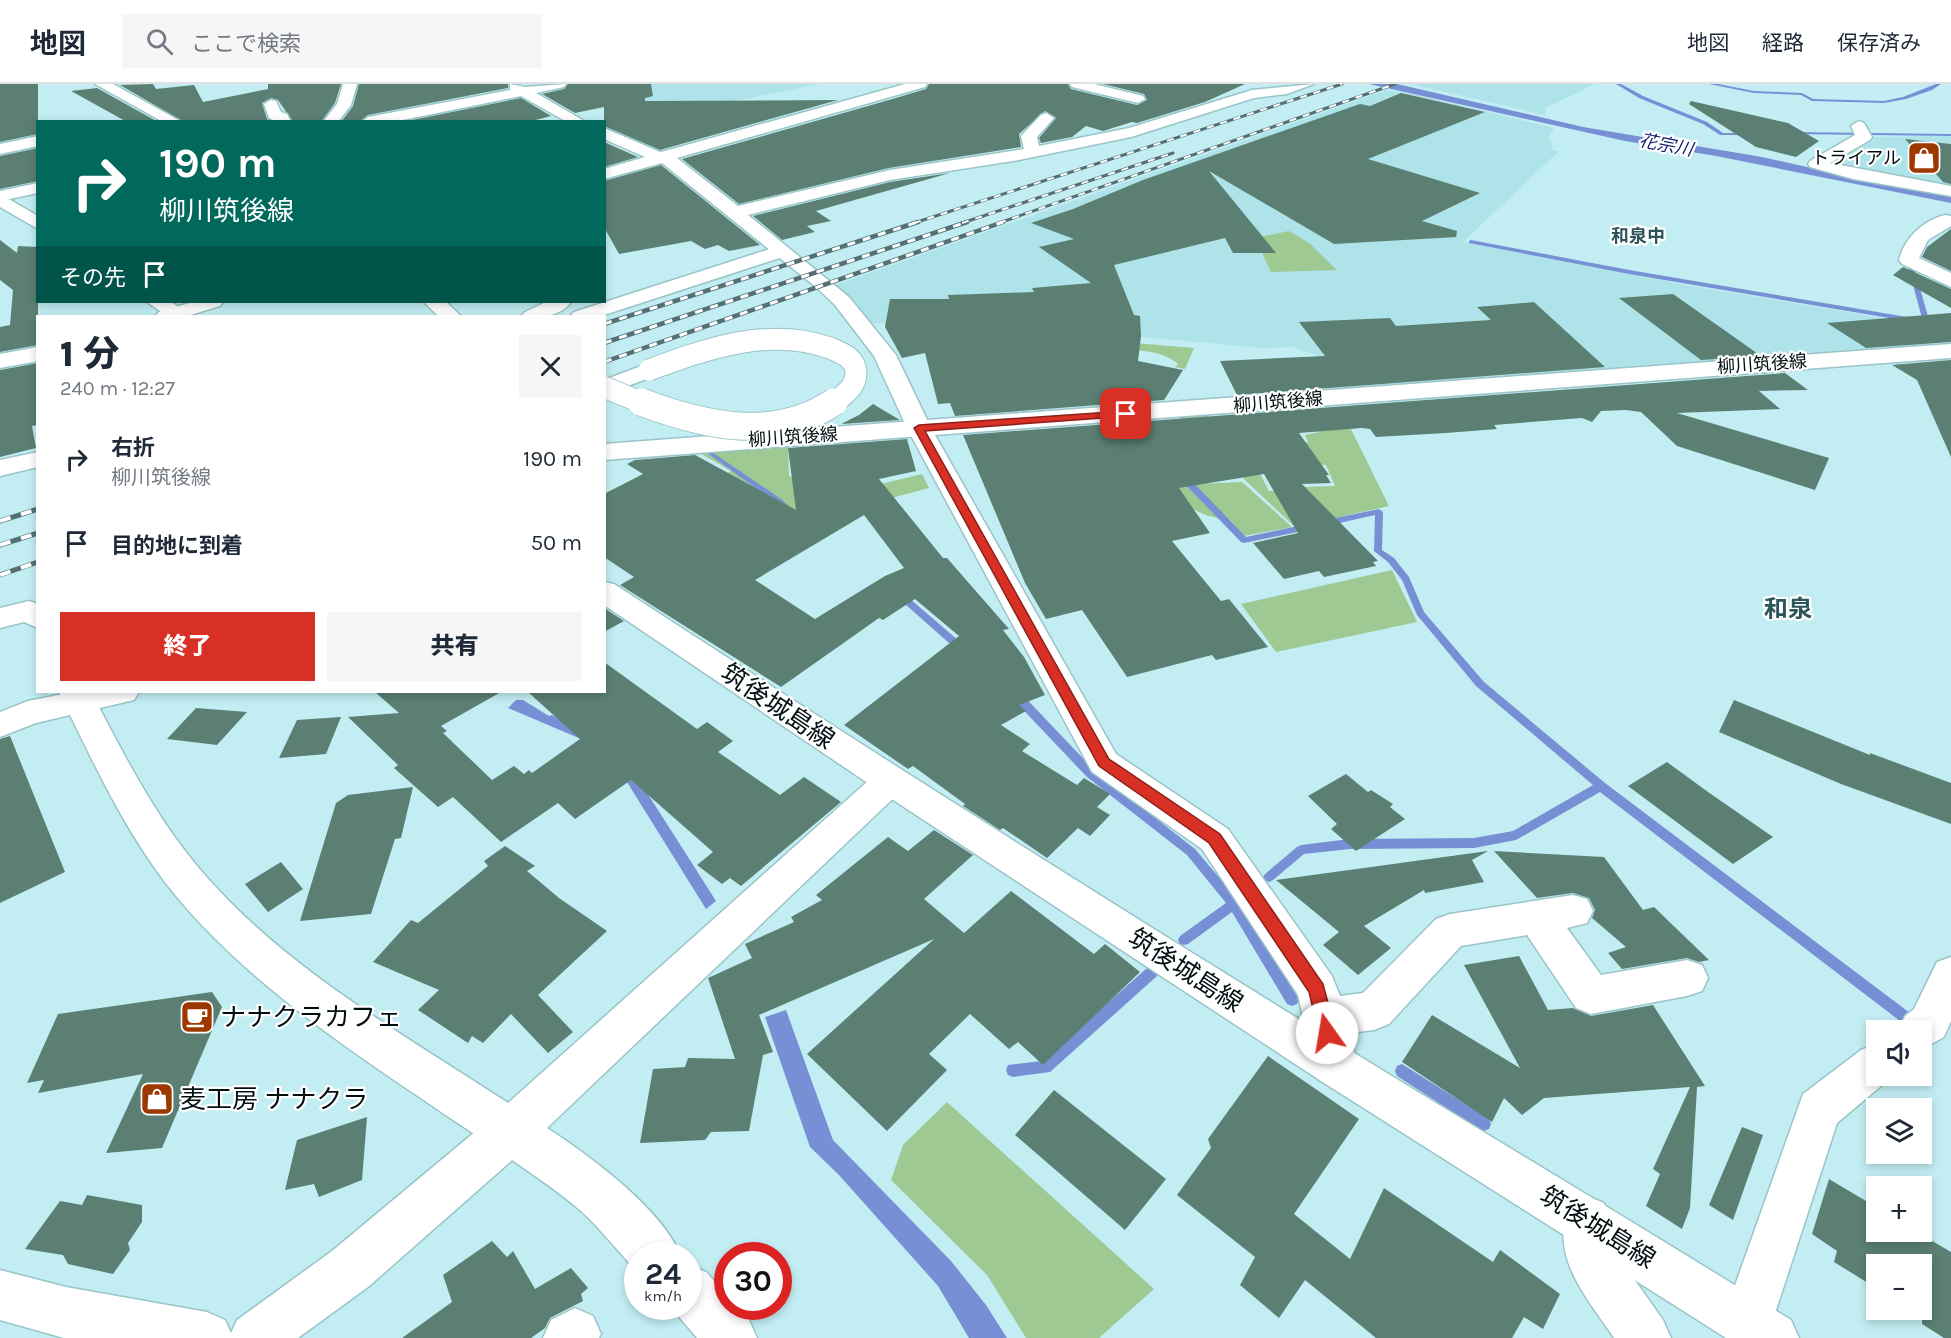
<!DOCTYPE html>
<html lang="ja">
<head>
<meta charset="utf-8">
<style>
  body { margin:0; font-family:Karla,"Noto Sans JP",sans-serif; background:#f6f6f7; color:#1f2937; height:100vh; display:flex; flex-direction:column; font-size:22px; white-space:nowrap }
  * { box-sizing:border-box; margin:0 }
  p { font-size:20px; color:#747a83 }
  .icon { flex:none; width:33px; height:33px; fill:none; stroke:currentColor; stroke-width:2; stroke-linecap:round; stroke-linejoin:round }
  .map { position:relative; flex:1; overflow:hidden }
  .side { position:absolute; left:36px; top:231px; width:570px; height:378px; display:flex; flex-direction:column; background:#fff; border-radius:0px; box-shadow:0 3px 9px #0003 }
  .side>* { flex:none }
  .guide { position:absolute; left:36px; top:36px; width:570px; height:183px; border-radius:0px; box-shadow:0 3px 9px #0003; background:#00695c; color:#fff; overflow:hidden }
  .buttons { position:absolute; left:1866px; top:936px; display:grid; gap:12px }
  .buttons a { display:grid; place-items:center; width:66px; height:66px; border-radius:0px; background:#fff; box-shadow:0 3px 9px #0003; font-size:30px }
  .speed { position:absolute; left:624px; top:1158px; display:flex; gap:12px; font-size:30px; font-weight:700; text-align:center }
  .speed>* { display:grid; place-content:center; width:78px; height:78px; border-radius:50%; background:#fff; box-shadow:0 3px 9px #0003; line-height:1 }
  .speed small { font-size:15px; font-weight:400 }
  .speed .limit { border:9px solid #d22; background:#fff; color:#111 }
  .pin { position:absolute; display:grid; place-items:center; width:51px; height:51px; color:#fff; margin:-26px; border-radius:12px; box-shadow:0 3px 9px #0006 }
  .me { position:absolute; width:66px; margin:-33px; rotate:347deg; stroke-linejoin:round; filter:drop-shadow(0 0 4px #0008) }
  .turn { display:flex; align-items:center; gap:21px; height:126px; padding:0 24px; font-size:27px }
  .turn .icon { width:78px; height:78px; stroke-width:2.5 }
  .turn b { display:block; font-size:42px; line-height:51px }
  .then { display:flex; align-items:center; height:57px; padding:0 24px; background:#0003; gap:12px; font-size:22px }
  .round { display:grid; place-items:center; flex:none; width:63px; height:63px; border-radius:0px; background:#f6f6f7 }
  .head { display:flex; align-items:center; justify-content:space-between; height:102px; padding:0 24px }
  h1 { font-size:36px; font-weight:800; line-height:45px }
  .primary-button { display:flex; gap:12px; margin-top:auto; padding:12px 24px }
  .primary-button a { flex:1; height:69px; border-radius:0px; background:#d93025; color:#fff; font-size:24px; font-weight:800; line-height:69px; text-align:center }
  .primary-button a+a { background:#f6f6f7; color:#1f2937 }
  ul { padding:0; list-style:none }
  li { display:flex; align-items:center; gap:18px; height:84px; padding:0 24px }
  li div { flex:1 }
  li b { display:block; font-size:22px }
  li em { font-style:normal }
  header { display:flex; align-items:center; gap:36px; box-sizing:border-box; height:84px; padding:0 30px; background:#fff; border-bottom:2px solid #e0e1e3 }
  header strong { font-size:28px }
  nav { display:flex; gap:33px; margin-inline-start:auto; font-size:21px }
  .search { width:420px; height:54px; background:#f6f6f7; display:flex; align-items:center; gap:15px; box-sizing:border-box; padding:0 21px; border-radius:0px; color:#747a83; font-size:22px }
  .map>svg:first-child { display:block }
</style>
</head>
<body>
<header>
<strong>地図</strong>
<div class="search"><svg class="icon" aria-label="search" viewBox="0 0 24 24"><circle cx="10" cy="10" r="6"/><path d="M15 15l6 6"/></svg>ここで検索</div>
<nav><a>地図</a><a>経路</a><a>保存済み</a></nav>
</header>
<div class="map">
<svg width="1951" height="1254" viewBox="0 0 1951 1254">
  <rect width="100%" height="100%" fill="#c2eef3"/>
  <path fill="#ade3e9" d="M610,0H818L662,32Z
    M1418,0H1595L1545,24V31L1415,1Z
    M1386,6L1409,9L1554,44L1548,55L1552,58L1553,66L1559,67L1463,158L1686,201L1895,236L1940,263L1350,308L1316,271L1293,263L1262,264L1068,246L872,239L836,201Z
    M1951,52V106L1844,83L1835,77L1841,70L1872,53Z"/>
  <path fill="#9ec992" d="M1289,147L1309,159L1337,186L1271,188L1255,154Z
    M1087,255L1194,264L1185,285L1175,283L1178,280C1162,266 1143,268 1124,264C1112,262 1099,258 1087,255Z
    M1207,330L1231,370L1257,384L1269,407H1301L1303,403L1335,402L1326,381L1315,380L1301,359L1308,358L1305,351L1319,348L1312,333L1346,335L1389,422L1295,443L1178,333Z
    M788,360L789,392L804,400V435L715,397L731,387L693,365Z
    M922,390L929,404L884,416L877,401Z
    M1242,398L1292,443L1244,452L1230,436C1199,431 1190,428 1173,401Z
    M1392,486L1417,538L1276,568L1241,520Z
    M947,1018L1154,1205L1099,1254H1026L987,1191L891,1096L903,1061Z"/>
  <path fill="#778fd4" d="M1369,0H1397L1583,43L1762,73L1856,94L1951,111V119L1716,72L1625,57Z
    M709,366L781,415L824,454L706,368Z
    M516,616H523L549,632L552,631L566,640L616,660L716,817L706,825L607,666L508,624Z
    M786,926L833,1056L951,1177L986,1221L1007,1254H969L938,1202L839,1091L810,1063L765,933Z"/>
  <g fill="none" stroke-linecap="round" stroke-linejoin="round">
    <path fill="#778fd4" fill-rule="evenodd" d="M1616,0H1621L1643,12L1707,38L1723,49H1750L1752,50L1750,51H1720L1703,40L1639,14Z
      M1709,0H1718L1754,7L1802,9L1813,15L1884,17L1903,13L1936,0H1941L1932,6L1906,15L1884,19L1812,17L1801,11L1754,9Z
      M1792,48L1951,50V52L1790,50Z
      M1471,156L1629,186L1907,233L1922,234L1908,183L1911,181L1914,183L1929,236L1926,238L1907,237L1629,190L1469,159V157Z
      M1180,391H1186L1246,453L1307,440L1311,443L1307,446L1244,459L1241,458L1180,395Z
      M1379,425L1383,428L1382,466L1394,474L1409,493L1424,528L1484,598L1605,699L1910,929L1912,933L1910,937L1905,939L1900,937L1600,708L1516,756L1474,764L1350,765L1304,770L1273,796L1269,798L1265,796L1263,793L1265,790L1297,763L1301,761L1350,755L1474,754L1513,747L1593,701L1476,602L1417,531L1402,496L1388,478L1374,467L1375,431L1326,442L1322,439L1326,436Z
      M899,507L902,508L966,563L967,565L966,567H958L896,512L894,510Z
      M1015,606L1019,607L1095,687L1195,765L1238,816L1297,912L1299,916L1297,920L1292,922L1287,920L1232,828L1188,860L1184,861L1180,860L1178,856L1180,852L1226,819L1187,771L1087,693L1011,613L1010,610L1011,607Z
      M1152,882L1157,884L1159,888L1157,892L1050,988L1013,993L1008,991L1006,986L1008,981L1042,977L1147,884Z
      M1402,980L1489,1035L1491,1040L1489,1045L1484,1047L1479,1045L1397,992L1395,987L1397,982Z"/>
  </g>
  <path fill="#5b8073" fill-rule="evenodd" d="M0,0H38V50L0,58Z
    M153,0L156,5L194,1L203,18L268,5V0H341L335,19L321,38H293L278,16L271,14L262,19L267,35L271,38H184L120,1Z
    M359,0H508V4L368,31L359,38H341L353,22Z
    M568,0H651L653,12L645,14V17L838,16L660,66L604,42V23L575,29L542,10L564,5Z
    M929,0H1068L1071,5L1137,21L1147,16L1144,10L1103,0H1245L1205,18L1137,39L1132,38L1103,47L1086,42L1072,53L1041,59L1039,54L1056,34L1045,27L1019,50L1021,63L889,84L739,120L682,75L889,16L926,5Z
    M97,4L158,38H127L71,7Z
    M1401,9L1485,28L1368,75L1480,109L1422,137L1457,147L1456,153L1334,160L1209,87L1276,169H1233L1225,154L1114,181L1134,231L1140,232L1141,252L1138,277L1183,286L1164,316L955,332L950,319L938,320L925,269L902,274L885,243L890,215H949L948,211L1034,208L1032,204L1091,199L1039,163L1074,155L1031,139L1073,125L1143,96L1360,20L1370,22Z
    M521,14L551,32L528,38L407,37Z
    M1691,17L1788,39L1819,57L1796,73L1756,63L1689,20Z
    M1905,55L1951,60V100L1943,98Z
    M604,58L638,73L604,83Z
    M38,64V97L0,105V72Z
    M661,81L760,161L729,167L718,161L705,165L691,157L619,170L604,143V97Z
    M950,89L816,127L831,137L807,142L815,148L782,156L753,132L890,98Z
    M1951,145V187L1922,173L1927,163Z
    M0,156L17,169L18,162L38,163V261L0,268V243L10,241L13,206L0,196Z
    M1903,183L1951,205V224L1893,191Z
    M1673,210L1761,272L1701,276L1619,214Z
    M1534,218L1605,283L1237,311L1220,277L1325,272L1299,238L1390,234L1396,242L1491,236L1477,223Z
    M1951,229V258L1866,264L1827,239Z
    M1951,276V373L1917,296L1892,281Z
    M38,279V341L32,342L36,364L0,373V286Z
    M1785,289L1808,306L1759,307L1780,325L1677,329L1829,374L1815,406L1677,362L1641,328L1626,326L1601,327L1592,338L1582,334L1494,341L1497,345L1446,349L1376,353L1370,345L1362,344L1299,349L1329,391H1326L1331,399L1302,400L1378,477L1373,478L1376,482L1324,493L1319,487L1284,495L1253,459L1298,449L1264,390L1179,404L1210,449L1172,457L1221,517L1229,515L1268,563L1216,576L1212,571L1127,593L1082,526L1046,535L1025,499L963,351Z
    M873,320L900,336L841,340L859,331Z
    M907,355L916,387L879,395L943,474H947L1009,545L1003,546L1024,573L1045,611L1019,621L1026,627L1001,641L1030,660L1022,667L1077,701L1084,694L1110,710L1097,723L1110,731L1090,752L1078,744L1047,774L1003,744L1000,746L963,722L965,720L913,682L908,685L844,641L959,552L915,515L883,536L879,534L781,603L620,501L634,493L604,473V410L643,390L627,380L635,376L695,371L796,426L788,364ZM864,431L904,484L885,492L815,535L755,496Z
    M604,524L624,537L604,548Z
    M604,578L697,645L707,638L733,657L718,668L780,711L804,693L841,718L741,802L730,794L722,800L697,781L713,768L631,696L575,735L558,719L501,758L453,713L438,723L394,684L398,681L348,633L399,629L375,608H501L441,642L447,647L443,649L492,696L514,682L524,690L529,686L532,689L580,655L528,608H604Z
    M1734,616L1870,671V669L1951,699V740L1841,700L1719,648Z
    M196,624L247,628L217,661L167,655Z
    M341,633L326,670L279,674L297,636Z
    M10,652L65,788L0,819V655Z
    M1667,678L1708,708L1773,753L1733,780L1628,702Z
    M1346,690L1368,708L1371,706L1393,720L1390,723L1405,735L1356,767L1331,745L1337,740L1308,712Z
    M413,703L401,754L395,755L371,830L300,837L336,719L348,711Z
    M934,746L973,771L924,815L964,849L1011,807L1094,870L1105,860L1140,888L1043,981L1018,958L1009,965L970,930L929,970L947,986L887,1047L807,970L934,855L759,931L773,968L763,971L749,1047L711,1048L705,1056L640,1059L653,985L685,983L688,974L735,975L708,894L752,874L745,860L794,838L791,833L822,816L816,811L888,753L908,767Z
    M505,762L535,782L527,787L559,814L607,847L538,911L573,948L548,969L511,930L483,959L472,952L468,959L418,926L439,906L373,878L411,836L418,839L488,782L484,777Z
    M1488,767L1472,776L1484,798L1425,809L1424,806L1364,842L1391,864L1358,891L1323,861L1339,848L1276,796Z
    M1494,767L1604,773L1643,826L1654,823L1709,876L1699,878L1687,874L1622,885L1608,869L1626,863L1592,834L1595,826L1589,814L1573,809L1537,814Z
    M281,778L303,805L268,828L245,800Z
    M1519,872L1548,926L1573,924L1591,932L1653,921L1705,1002L1697,1003L1690,1124L1682,1145L1646,1122L1660,1090L1653,1085L1690,1003L1544,1014L1522,1031L1504,1014L1492,1038L1402,978L1432,931L1520,984L1464,881Z
    M212,908L222,923L162,1064L106,1069L143,990L38,1009L44,996L27,999L58,930Z
    M1268,972L1359,1035L1294,1130L1350,1175L1384,1104L1493,1178L1500,1166L1560,1210L1543,1245L1524,1233L1512,1254H1376L1305,1196L1279,1234L1240,1201L1255,1173L1177,1111L1211,1064L1208,1055Z
    M1054,1006L1166,1095L1125,1146L1015,1051Z
    M367,1033L362,1096L319,1113L314,1100L285,1106L297,1056Z
    M1742,1043L1763,1051L1733,1136L1709,1121Z
    M1829,1095L1876,1123V1148H1917L1951,1168V1254H1944L1922,1240V1232L1911,1226H1922V1180H1876V1204L1834,1178L1837,1167L1812,1150Z
    M87,1111L142,1121V1138L128,1159L130,1166L113,1190L68,1180L63,1171L25,1165L60,1117L82,1121Z
    M492,1157L507,1173L513,1167L535,1205L571,1184L588,1204L581,1210L583,1217L550,1234L545,1244L531,1254H402L452,1218L443,1191Z"/>
  <g fill="none" stroke-linecap="round" stroke-linejoin="round">
    <defs>
      <path id="minor" d="M95,0H113L182,38H163Z
        M343,0H357L351,21L338,38H323L337,20Z
        M510,0L525,3L566,0L564,3L536,9L586,38H567L521,12L393,38H361L368,33L510,6Z
        M905,0H927L925,3L677,74L738,122L890,86L1024,65L1021,52L1041,31L1046,29L1054,34L1037,53L1039,62L1129,44L1252,6L1314,0L1287,10L1254,14L1131,53L1019,76L890,96L748,131L849,213L896,271L931,344L1116,670L1228,745L1332,892L1340,912L1363,909L1436,835L1450,830L1573,811L1587,815L1593,827L1587,839L1567,844L1601,891L1687,876L1702,881L1708,894L1702,907L1687,912L1591,930L1576,924L1527,851L1461,862L1389,940L1374,946L1349,949L1358,982L1351,997L1336,1003L1321,997L1314,982L1298,911L1202,765L1092,688L907,344L874,272L835,221L817,204L662,79L604,95V85L645,73L604,55V44L660,68L665,67Z
        M1070,0H1094L1143,12L1145,15L1138,19L1072,3Z
        M271,16L276,17L281,28L287,30L291,38H276L269,34L264,20Z
        M1859,37L1864,39L1872,53L1870,56L1830,79L1951,102V112L1853,95L1810,83L1808,80L1810,77L1855,51L1851,42Z
        M38,52V62L0,70V60Z
        M38,99V109L0,117V107Z
        M1945,131L1951,132V142L1928,156L1919,174L1951,189V203L1902,180L1899,176C1904,154 1924,136 1945,131Z
        M193,218H223L220,222L187,232H155L159,228Z
        M38,263V277L0,284V270Z
        M73,608H139L134,616L36,639L0,653V628L28,617Z
        M1951,873V937L1944,953L1922,965V946H1899L1905,932L1914,925L1937,878Z
        M1876,960V992H1893L1837,1039L1767,1254H1729L1722,1238L1803,1010L1861,966Z
        M510,1026L526,1032L533,1048L526,1064L368,1203L298,1254H64L0,1236V1186L66,1203L207,1228L225,1236L231,1249L237,1236L332,1167L494,1032Z
        M1587,1112L1604,1119L1611,1136L1615,1168L1663,1236L1671,1254H1614C1586,1212 1548,1172 1570,1119Z
        M575,1224L593,1232L601,1250L599,1254H543L551,1236Z"/>
      <path id="tertiary" d="M782,161L792,167L789,171L601,232H570L574,228Z
        M29,517L38,520V544L24,538L0,544V524Z
        M59,608H91C124,671 156,735 203,789C287,886 403,950 508,1019L878,688L890,684L902,688L908,697L902,706L547,1044C590,1072 661,1124 681,1172H638V1188C619,1169 602,1146 582,1128C555,1104 524,1085 495,1064C386,990 261,914 176,812C126,751 93,678 59,608Z
        M688,1181L706,1188L728,1212V1222H737L749,1236L757,1254H697L670,1222H688Z"/>
      <path id="secondary" d="M0,110L38,132V145L0,123Z
        M147,218H171L192,232H167Z
        M424,218H446L461,232H438Z
        M546,218H571C561,233 538,234 521,232L525,228Z
        M1951,260V274L604,376V360Z
        M649,279L657,281L660,286L657,291L604,311V296Z
        M38,368V383L0,392V376Z
        M604,498L614,500C858,659 1103,815 1351,967C1497,1057 1645,1145 1791,1236L1799,1254H1726L1321,997L878,706L604,521Z"/>
    </defs>
    <use href="#minor" stroke="#99c4c8" stroke-width="3"/>
    <use href="#tertiary" stroke="#99c4c8" stroke-width="3"/>
    <use href="#secondary" stroke="#99c4c8" stroke-width="3"/>
    <use href="#minor" fill="#fff" fill-rule="evenodd"/>
    <use href="#tertiary" fill="#fff" fill-rule="evenodd"/>
    <use href="#secondary" fill="#fff" fill-rule="evenodd"/>
    <defs>
      <path id="rail-far2" d="M914,139L1342,0
        M962,139L1173,69
        M999,139L1395,0"/>
      <path id="rail-far1" d="M604,240L918,138
        M604,259L967,138
        M604,278L1003,138"/>
      <path id="rail" d="M0,437L38,425
        M0,461L38,449
        M0,491L38,478"/>
    </defs>
    <use href="#rail-far2" stroke="#556f73" stroke-width="3"/>
    <use href="#rail-far1" stroke="#556f73" stroke-width="4.5"/>
    <use href="#rail" stroke="#556f73" stroke-width="5"/>
    <use href="#rail-far2" stroke="#fff" stroke-width="2" stroke-dasharray="7" stroke-linecap="butt"/>
    <use href="#rail-far1" stroke="#fff" stroke-width="3" stroke-dasharray="8" stroke-linecap="butt"/>
    <use href="#rail" stroke="#fff" stroke-width="4" stroke-dasharray="11" stroke-linecap="butt"/>
    <defs>
      <path id="secondary-bridge-far1" d="M649,286C706,265 769,242 830,264C839,268 852,272 855,283C860,301 844,311 832,320
        M604,303L645,320"/>
      <path id="secondary-bridge" d="M641,318C705,342 774,358 834,318"/>
    </defs>
    <use href="#secondary-bridge-far1" stroke="#99c4c8" stroke-width="23" stroke-linecap="butt"/>
    <use href="#secondary-bridge" stroke="#99c4c8" stroke-width="29" stroke-linecap="butt"/>
    <use href="#secondary-bridge-far1" stroke="#fff" stroke-width="21"/>
    <use href="#secondary-bridge" stroke="#fff" stroke-width="27"/>
  </g>
  <path fill="#d93025" stroke="#8d1f18" stroke-width="1.5" d="M1126,327L1130,328V332L925,347L1109,675L1220,750L1323,900L1336,949L1334,955L1327,957L1321,955L1319,949L1309,908L1209,759L1099,682L914,344L919,341Z"/>
  <defs>
    <symbol id="shop-square" viewBox="-11 -11 22 22"><rect x="-9" y="-9" width="18" height="18" rx="4" fill="#9c3800" stroke="#fff"/><path d="M-5-2.5h2.3a2.7 3.5 0 0 1 5.4 0H5L5.5 6h-11ZM-1.5-2.5h3a1.5 2.3 0 0 0-3 0Z" fill="#fff"/></symbol>
    <symbol id="cafe-square" viewBox="-11 -11 22 22"><rect x="-9" y="-9" width="18" height="18" rx="4" fill="#9c3800" stroke="#fff"/><path d="M-5.5-4.5H6V0H3Q3 3.5 0 3.5H-2.5Q-5.5 3.5-5.5 0ZM3-3.2v2h1.7v-2ZM-6 4.5H4V6H-6Z" fill="#fff"/></symbol>
  </defs>
  <g fill-rule="evenodd">
    <use href="#shop-square" x="1905" y="55" width="38" height="38"/>
    <use href="#cafe-square" x="178" y="914" width="38" height="38"/>
    <use href="#shop-square" x="138" y="996" width="38" height="38"/>
  </g>
  <g text-anchor="middle" stroke-width="4.5" stroke-linejoin="round" paint-order="stroke">
    <g font-size="18" font-style="italic" fill="#142170" stroke="#fff">
      <text transform="translate(1666 61) rotate(11)" y="6">花宗川</text>
    </g>
    <g font-size="18" fill="#020f11" stroke="#fff" text-anchor="end">
      <text x="1901" y="80">トライアル</text>
    </g>
    <g font-size="18" font-weight="bold" fill="#2d5559" stroke="#fff">
      <text x="1638" y="158">和泉中</text>
    </g>
    <g font-size="18" fill="#020f11" stroke="#fff">
      <text transform="translate(1762 280) rotate(-4)" y="6">柳川筑後線</text>
      <text transform="translate(1278 318) rotate(-5)" y="6">柳川筑後線</text>
      <text transform="translate(793 353) rotate(-4)" y="6">柳川筑後線</text>
    </g>
    <g font-size="24" font-weight="bold" fill="#2d5559" stroke="#fff">
      <text x="1788" y="533">和泉</text>
    </g>
    <g font-size="26" fill="#020f11" stroke="#fff">
      <text transform="translate(778 622) rotate(34)" y="9">筑後城島線</text>
      <text transform="translate(1186 886) rotate(33)" y="9">筑後城島線</text>
      <text transform="translate(1598 1143) rotate(32)" y="9">筑後城島線</text>
    </g>
    <g font-size="26" fill="#020f11" stroke="#fff" text-anchor="start">
      <text x="220" y="942">ナナクラカフェ</text>
      <text x="180" y="1024">麦工房 ナナクラ</text>
    </g>
  </g>
</svg>
<div class="buttons">
<a><svg class="icon" aria-label="sound" viewBox="0 0 24 24"><path d="M4 9h4l5-4v14l-5-4H4zM17 9q2 3 0 6"/></svg></a>
<a><svg class="icon" aria-label="layers" viewBox="0 0 24 24"><path d="M12 4l9 5-9 5-9-5zM3 14l9 5 9-5"/></svg></a>
<a>+</a>
<a>−</a>
</div>
<div class="speed"><div>24<small>km/h</small></div><div class="limit">30</div></div>
<div class="pin" style="left:1126px;top:330px;background:#d93025"><svg class="icon" aria-label="arrive" viewBox="0 0 24 24"><path d="M6 21V4h12l-3 4 3 4H6"/></svg></div>
<svg class="me" style="left:1327px;top:949px" viewBox="-20 -20 40 40"><circle r="19" fill="#fff"/><path d="M0-13L10 11 0 6-10 11z" fill="#d93025"/></svg>
<div class="guide">
<div class="turn"><svg class="icon" aria-label="right" viewBox="0 0 24 24"><path d="M7 20v-9h11M14 6l5 5-5 5"/></svg><div><b>190 m</b>柳川筑後線</div></div>
<div class="then">その先<svg class="icon" aria-label="arrive" viewBox="0 0 24 24"><path d="M6 21V4h12l-3 4 3 4H6"/></svg></div>
</div>
<section class="side">
<div class="head"><div><h1>1 分</h1><p>240 m · 12:27</p></div><a class="round"><svg class="icon" aria-label="close" viewBox="0 0 24 24"><path d="M6 6l12 12M18 6L6 18"/></svg></a></div>
<ul>
<li><svg class="icon" aria-label="right" viewBox="0 0 24 24"><path d="M7 20v-9h11M14 6l5 5-5 5"/></svg><div><b>右折</b><p>柳川筑後線</p></div><em>190 m</em></li>
<li><svg class="icon" aria-label="arrive" viewBox="0 0 24 24"><path d="M6 21V4h12l-3 4 3 4H6"/></svg><div><b>目的地に到着</b></div><em>50 m</em></li>
</ul>
<div class="primary-button"><a>終了</a><a>共有</a></div>
</section>
</div>
</body>
</html>
